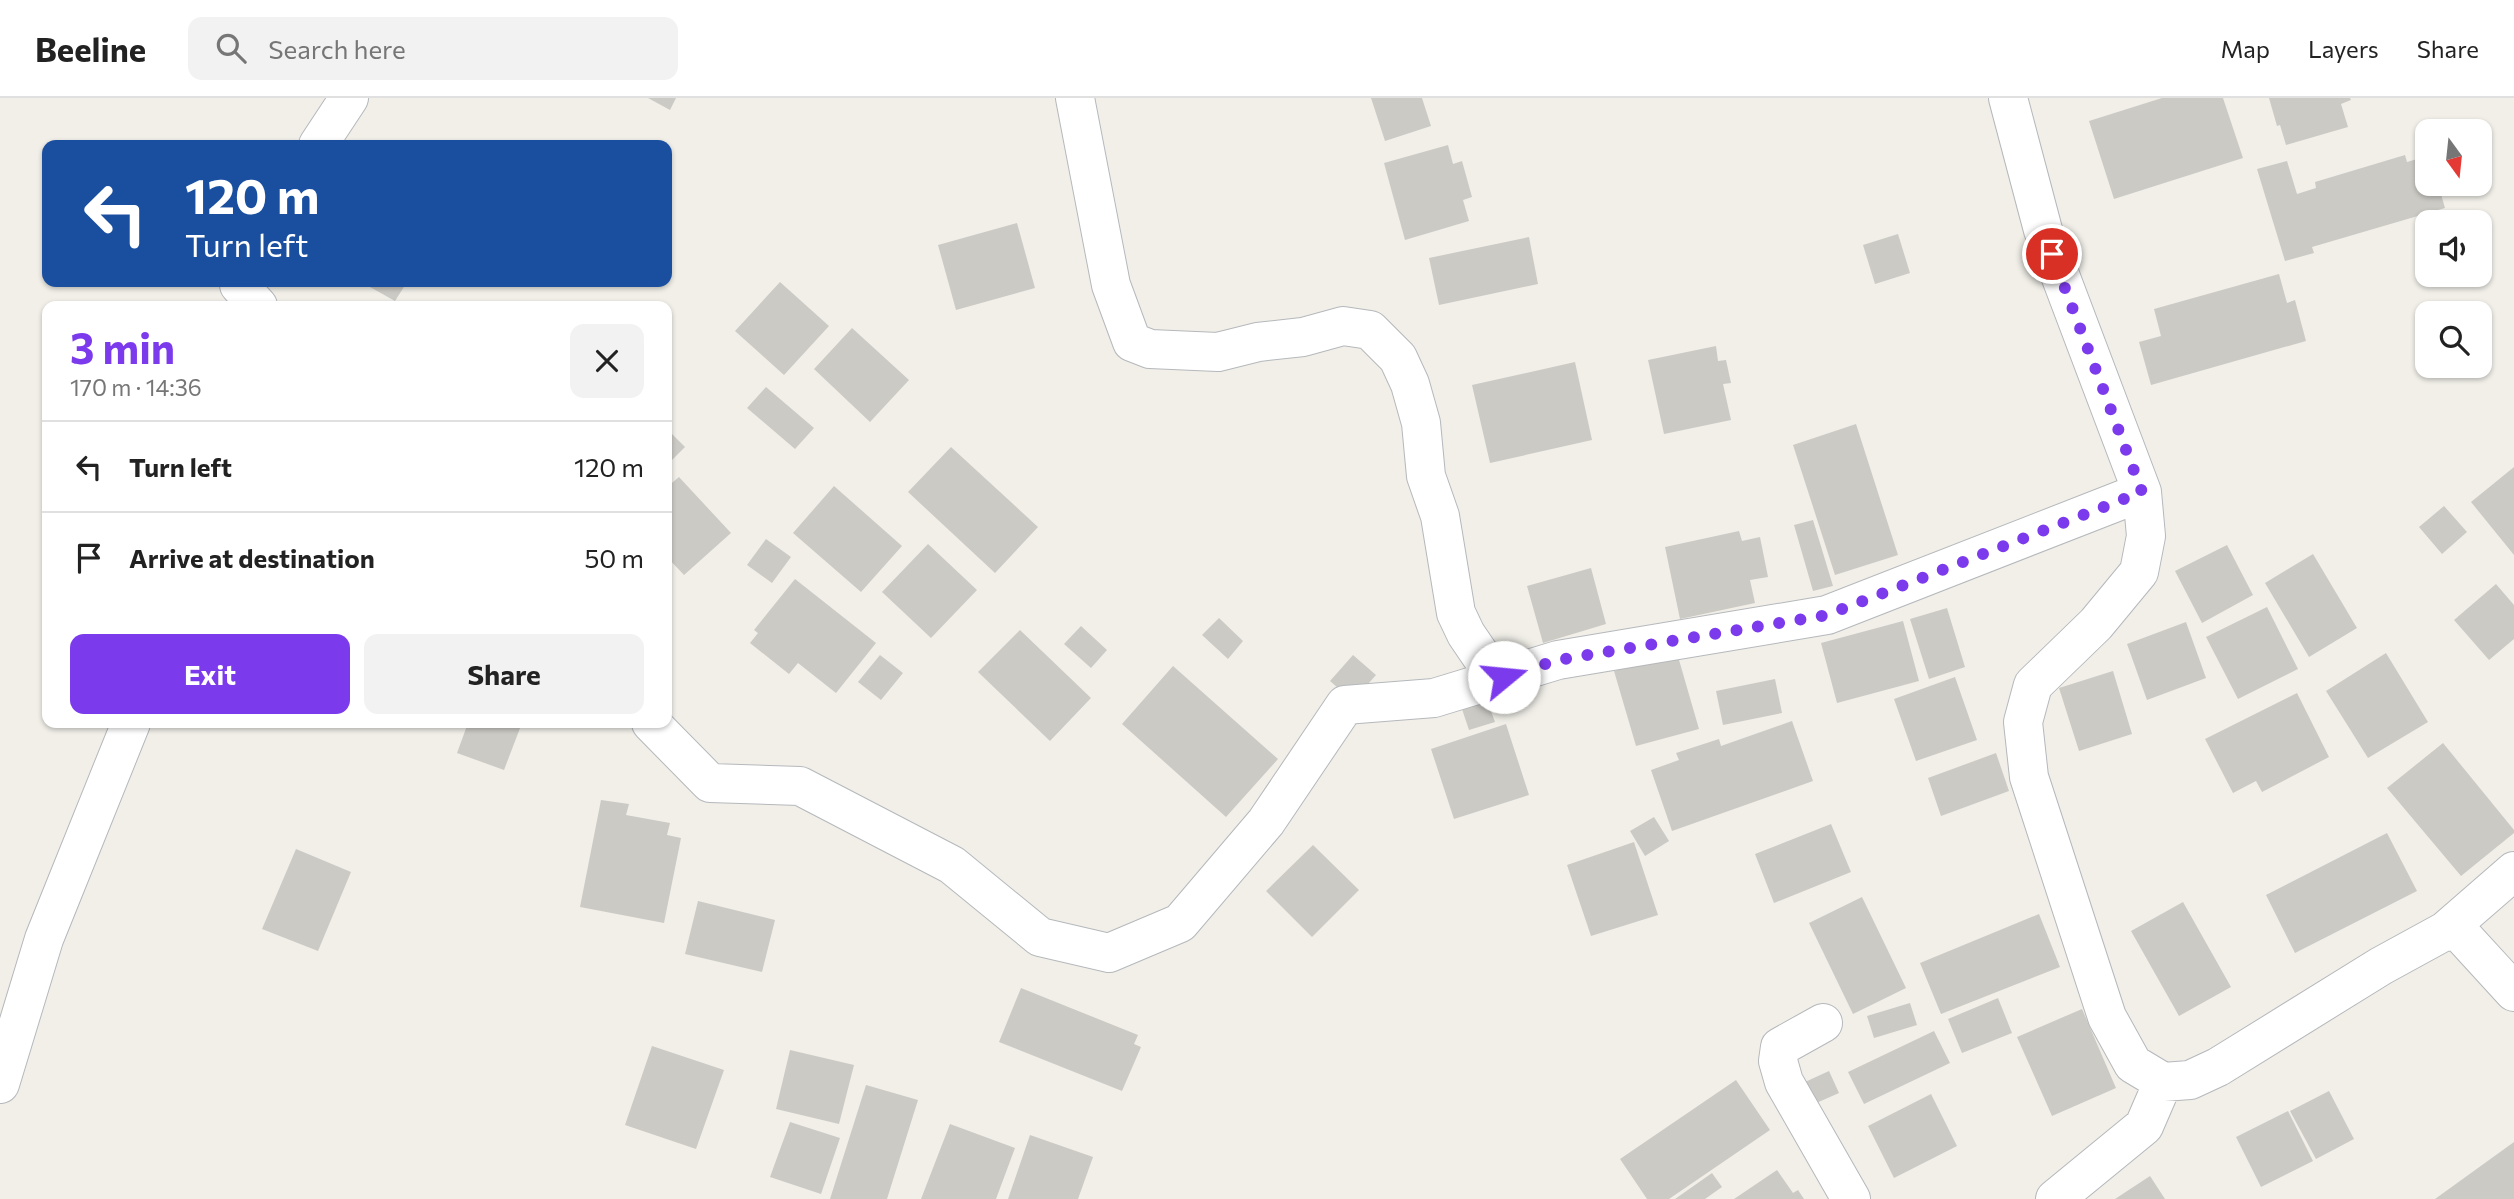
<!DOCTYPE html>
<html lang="en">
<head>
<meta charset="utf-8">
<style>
  body { margin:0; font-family:Commissioner,sans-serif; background:#f2f2f2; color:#222; height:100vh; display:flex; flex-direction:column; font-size:26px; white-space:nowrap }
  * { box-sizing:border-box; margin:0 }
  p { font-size:23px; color:#767676 }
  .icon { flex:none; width:38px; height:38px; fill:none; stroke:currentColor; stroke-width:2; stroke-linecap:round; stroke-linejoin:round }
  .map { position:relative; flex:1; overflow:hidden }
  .side { position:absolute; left:42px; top:203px; width:630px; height:427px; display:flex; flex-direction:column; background:#fff; border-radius:14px; box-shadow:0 2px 5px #0004 }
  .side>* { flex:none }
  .top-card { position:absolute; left:42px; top:42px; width:630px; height:147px; border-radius:14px; box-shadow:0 2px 5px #0004; background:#1a4fa0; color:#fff; overflow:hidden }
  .needle { width:46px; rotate:165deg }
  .buttons { position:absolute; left:2415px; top:21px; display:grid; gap:14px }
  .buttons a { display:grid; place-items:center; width:77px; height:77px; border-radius:14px; background:#fff; box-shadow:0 2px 5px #0004; font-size:35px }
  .pin { position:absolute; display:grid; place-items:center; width:60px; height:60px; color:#fff; margin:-30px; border:4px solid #fff; border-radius:50%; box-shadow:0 2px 7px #0007 }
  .me { position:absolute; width:77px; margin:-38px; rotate:73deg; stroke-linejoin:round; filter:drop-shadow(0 0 5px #0008) }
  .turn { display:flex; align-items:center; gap:24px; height:147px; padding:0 28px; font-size:32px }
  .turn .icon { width:91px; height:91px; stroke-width:2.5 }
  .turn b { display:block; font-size:49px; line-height:60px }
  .round { display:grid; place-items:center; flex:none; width:74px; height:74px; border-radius:14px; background:#f2f2f2 }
  .summary { display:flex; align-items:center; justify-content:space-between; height:119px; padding:0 28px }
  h1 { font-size:42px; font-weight:700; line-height:52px; color:#7c3aed }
  .action { display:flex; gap:14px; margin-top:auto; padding:14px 28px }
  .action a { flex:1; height:80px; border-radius:14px; background:#7c3aed; color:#fff; font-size:28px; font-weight:700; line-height:80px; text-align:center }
  .action a+a { background:#f2f2f2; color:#222 }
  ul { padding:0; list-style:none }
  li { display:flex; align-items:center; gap:21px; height:91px; padding:0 28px; border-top:2px solid #e0e0e0 }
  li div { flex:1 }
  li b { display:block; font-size:26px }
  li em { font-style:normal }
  header { display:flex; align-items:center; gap:42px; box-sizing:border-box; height:98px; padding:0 35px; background:#fff; border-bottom:2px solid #e0e0e0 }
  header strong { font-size:33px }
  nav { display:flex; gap:38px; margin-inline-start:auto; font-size:24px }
  .search { width:490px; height:63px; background:#f2f2f2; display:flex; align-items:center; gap:18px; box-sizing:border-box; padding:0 24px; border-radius:14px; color:#767676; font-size:26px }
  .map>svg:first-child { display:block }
</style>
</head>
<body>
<header>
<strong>Beeline</strong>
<div class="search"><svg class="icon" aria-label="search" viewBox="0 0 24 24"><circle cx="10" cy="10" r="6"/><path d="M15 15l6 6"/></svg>Search here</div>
<nav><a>Map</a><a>Layers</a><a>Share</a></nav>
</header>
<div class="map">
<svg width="2514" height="1101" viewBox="0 0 2514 1101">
  <rect width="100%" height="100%" fill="#f1efe8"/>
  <path fill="#cccac5" d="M648,0H676L670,12Z
    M1371,0H1422L1431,28L1385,43Z
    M2162,0H2223L2243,60L2114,101L2089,23Z
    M2269,0H2350L2351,2L2341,6L2348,29L2286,47L2280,27L2277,28Z
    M1448,47L1453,66L1462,63L1472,99L1463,102L1469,123L1405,142L1384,65Z
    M2405,57L2407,64L2427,58V86H2438L2445,110L2312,149L2314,155L2285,163L2257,71L2287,63L2297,96L2316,90L2315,84Z
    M1017,125L1035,190L956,212L938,147Z
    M1898,136L1910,175L1875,186L1863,147Z
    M1529,139L1538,186L1439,207L1429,160Z
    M2279,176L2287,205L2295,202L2306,243L2151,287L2139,244L2161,238L2154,211Z
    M361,184H407L395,203Z
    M780,184L829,228L784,277L735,233Z
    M852,230L909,282L870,324L814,271Z
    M1716,248L1718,263L1726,262L1731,285L1723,286L1731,322L1664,336L1648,262Z
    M1575,264L1592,342L1490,365L1472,287Z
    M766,289L814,330L795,351L747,310Z
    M1856,326L1898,457L1835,477L1793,347Z
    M667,331L685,349L667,367Z
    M951,349L1038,429L995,475L908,394Z
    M2514,369V457L2471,404Z
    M679,379L731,435L684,477L667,459V389Z
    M834,388L902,448L861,494L793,435Z
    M2444,408L2467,434L2442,456L2419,429Z
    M1813,422L1833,488L1813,493L1794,427Z
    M1739,433L1742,443L1760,439L1768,479L1750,482L1755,505L1680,521L1665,449Z
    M766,441L791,459L772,485L747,467Z
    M928,446L977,492L931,540L882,494Z
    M2227,447L2253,497L2202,525L2175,473Z
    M2313,456L2357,530L2309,559L2265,485Z
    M1591,470L1606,526L1543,545L1527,488Z
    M795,481L876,545L836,595L798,565L789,576L750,545L758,535L754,532Z
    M2496,486L2514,507V541L2489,562L2454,522Z
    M2267,509L2298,571L2238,601L2206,539Z
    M1947,510L1965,569L1929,581L1910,521Z
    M1219,520L1243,543L1228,561L1202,537Z
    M1903,523L1919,583L1837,605L1821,545Z
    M2186,524L2206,580L2147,602L2127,546Z
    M1081,528L1107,552L1091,570L1064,546Z
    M1020,532L1091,600L1050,643L978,574Z
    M1677,555L1699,631L1636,648L1614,573Z
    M2386,555L2428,624L2368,660L2326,593Z
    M880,557L903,575L881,602L858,584Z
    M1353,557L1376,577L1353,603L1330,583Z
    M1173,568L1278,661L1226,719L1122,626Z
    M2113,573L2132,636L2079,653L2059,590Z
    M1955,579L1977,642L1916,663L1894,601Z
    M1775,581L1782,615L1723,627L1716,593Z
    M2297,595L2329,659L2262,694L2256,683L2233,695L2205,641Z
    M1487,602L1495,624L1469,632L1462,611Z
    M1792,623L1813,683L1672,733L1651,672L1679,662L1676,655L1719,641L1721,648Z
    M468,625H522L504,672L457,655Z
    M1506,626L1529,697L1454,721L1431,651Z
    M2443,645L2514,732V735L2461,778L2387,690Z
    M1996,655L2009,693L1941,718L1928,680Z
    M601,702L629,706L626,717L670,725L667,737L681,740L664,825L580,809Z
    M1654,719L1669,743L1645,758L1630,733Z
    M1831,726L1851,774L1774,805L1755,756Z
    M2387,735L2417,793L2295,855L2266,797Z
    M1634,744L1658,817L1591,838L1567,767Z
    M1313,747L1359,792L1312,839L1266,793Z
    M296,751L351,774L318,853L262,831Z
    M1862,799L1906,890L1853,916L1809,825Z
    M698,803L775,822L762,874L685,856Z
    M2183,804L2231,889L2179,918L2131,833Z
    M2039,816L2060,869L1941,916L1920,865Z
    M1021,890L1138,937L1134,946L1141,949L1122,993L999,944Z
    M1998,900L2012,935L1962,955L1948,921Z
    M1910,905L1917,927L1874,940L1867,918Z
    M2082,911L2116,990L2052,1018L2017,939Z
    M1934,933L1950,965L1864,1006L1848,974Z
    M652,948L724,972L696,1051L625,1027Z
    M790,952L854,967L839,1026L776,1011Z
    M1829,973L1839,995L1814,1006L1805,984Z
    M1736,982L1770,1032L1669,1101H1647L1620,1061Z
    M866,987L918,1002L887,1101H830Z
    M2329,993L2354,1041L2316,1061L2290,1013Z
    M1931,996L1957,1048L1894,1080L1868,1028Z
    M2288,1013L2313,1063L2261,1089L2236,1039Z
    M790,1024L840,1040L821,1096L770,1079Z
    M950,1026L1015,1050L996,1101H921Z
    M1030,1037L1093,1059L1078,1101H1008Z
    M2514,1044V1101H2435Z
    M1777,1072L1793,1095L1798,1092L1804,1101H1734Z
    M1712,1075L1722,1089L1705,1101H1675Z
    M2150,1078L2165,1101H2115Z"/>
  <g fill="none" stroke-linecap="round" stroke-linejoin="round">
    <defs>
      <path id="minor" d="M1075,0L1111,187L1132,244L1150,251L1218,254L1258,244L1303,239L1343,228L1370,232L1398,260L1410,286L1421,325L1426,378L1440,418L1456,515L1466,536L1483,561L1504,579
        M2008,0L2043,132L2142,394L2146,438L2139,474L2096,526L2033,587L2023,624L2029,679L2107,919L2133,966L2163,984L2190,982L2218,969L2381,868L2445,833L2514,773
        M318,47L349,0
        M239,187L258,208
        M651,625L710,685L800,688L952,767L1040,839L1109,855L1180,825L1266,724L1345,607L1434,600L1558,562L1827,517L2142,394
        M2445,833L2460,835L2514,894
        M1823,925L1780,949L1778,963L1784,984L1851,1101
        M0,986L44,841L131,625
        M2055,1101L2144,1028L2163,984"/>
    </defs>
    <use href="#minor" stroke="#b5b8bc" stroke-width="40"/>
    <use href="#minor" stroke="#fff" stroke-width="38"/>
  </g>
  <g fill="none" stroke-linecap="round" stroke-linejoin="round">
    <path stroke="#7c3aed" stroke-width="12" stroke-dasharray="0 21.6" d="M1504,579L1558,562L1827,517L2142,394L2052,156"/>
  </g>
</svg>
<div class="buttons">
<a><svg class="needle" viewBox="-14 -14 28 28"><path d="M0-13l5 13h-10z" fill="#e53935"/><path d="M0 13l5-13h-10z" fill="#767676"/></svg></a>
<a><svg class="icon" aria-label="sound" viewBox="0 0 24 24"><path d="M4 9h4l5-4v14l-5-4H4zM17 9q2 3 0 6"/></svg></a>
<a><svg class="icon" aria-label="search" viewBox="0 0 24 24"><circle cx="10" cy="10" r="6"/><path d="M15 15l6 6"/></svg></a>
</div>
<div class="pin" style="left:2052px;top:156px;background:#d93025"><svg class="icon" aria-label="arrive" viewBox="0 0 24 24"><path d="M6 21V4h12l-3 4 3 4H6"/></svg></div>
<svg class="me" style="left:1504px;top:579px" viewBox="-20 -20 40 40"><circle r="19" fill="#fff"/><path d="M0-13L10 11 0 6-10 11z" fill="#7c3aed"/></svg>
<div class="top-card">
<div class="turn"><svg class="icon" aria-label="left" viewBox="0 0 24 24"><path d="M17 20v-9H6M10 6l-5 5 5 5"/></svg><div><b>120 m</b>Turn left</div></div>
</div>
<section class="side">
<div class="summary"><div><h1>3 min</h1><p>170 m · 14:36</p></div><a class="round"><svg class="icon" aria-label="close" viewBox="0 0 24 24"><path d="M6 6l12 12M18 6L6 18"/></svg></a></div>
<ul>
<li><svg class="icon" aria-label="left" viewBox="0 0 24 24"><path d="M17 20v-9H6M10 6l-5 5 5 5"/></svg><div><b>Turn left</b></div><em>120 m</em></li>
<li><svg class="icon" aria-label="arrive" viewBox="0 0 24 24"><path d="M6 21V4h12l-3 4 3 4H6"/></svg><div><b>Arrive at destination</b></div><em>50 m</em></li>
</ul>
<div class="action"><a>Exit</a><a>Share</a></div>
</section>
</div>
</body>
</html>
